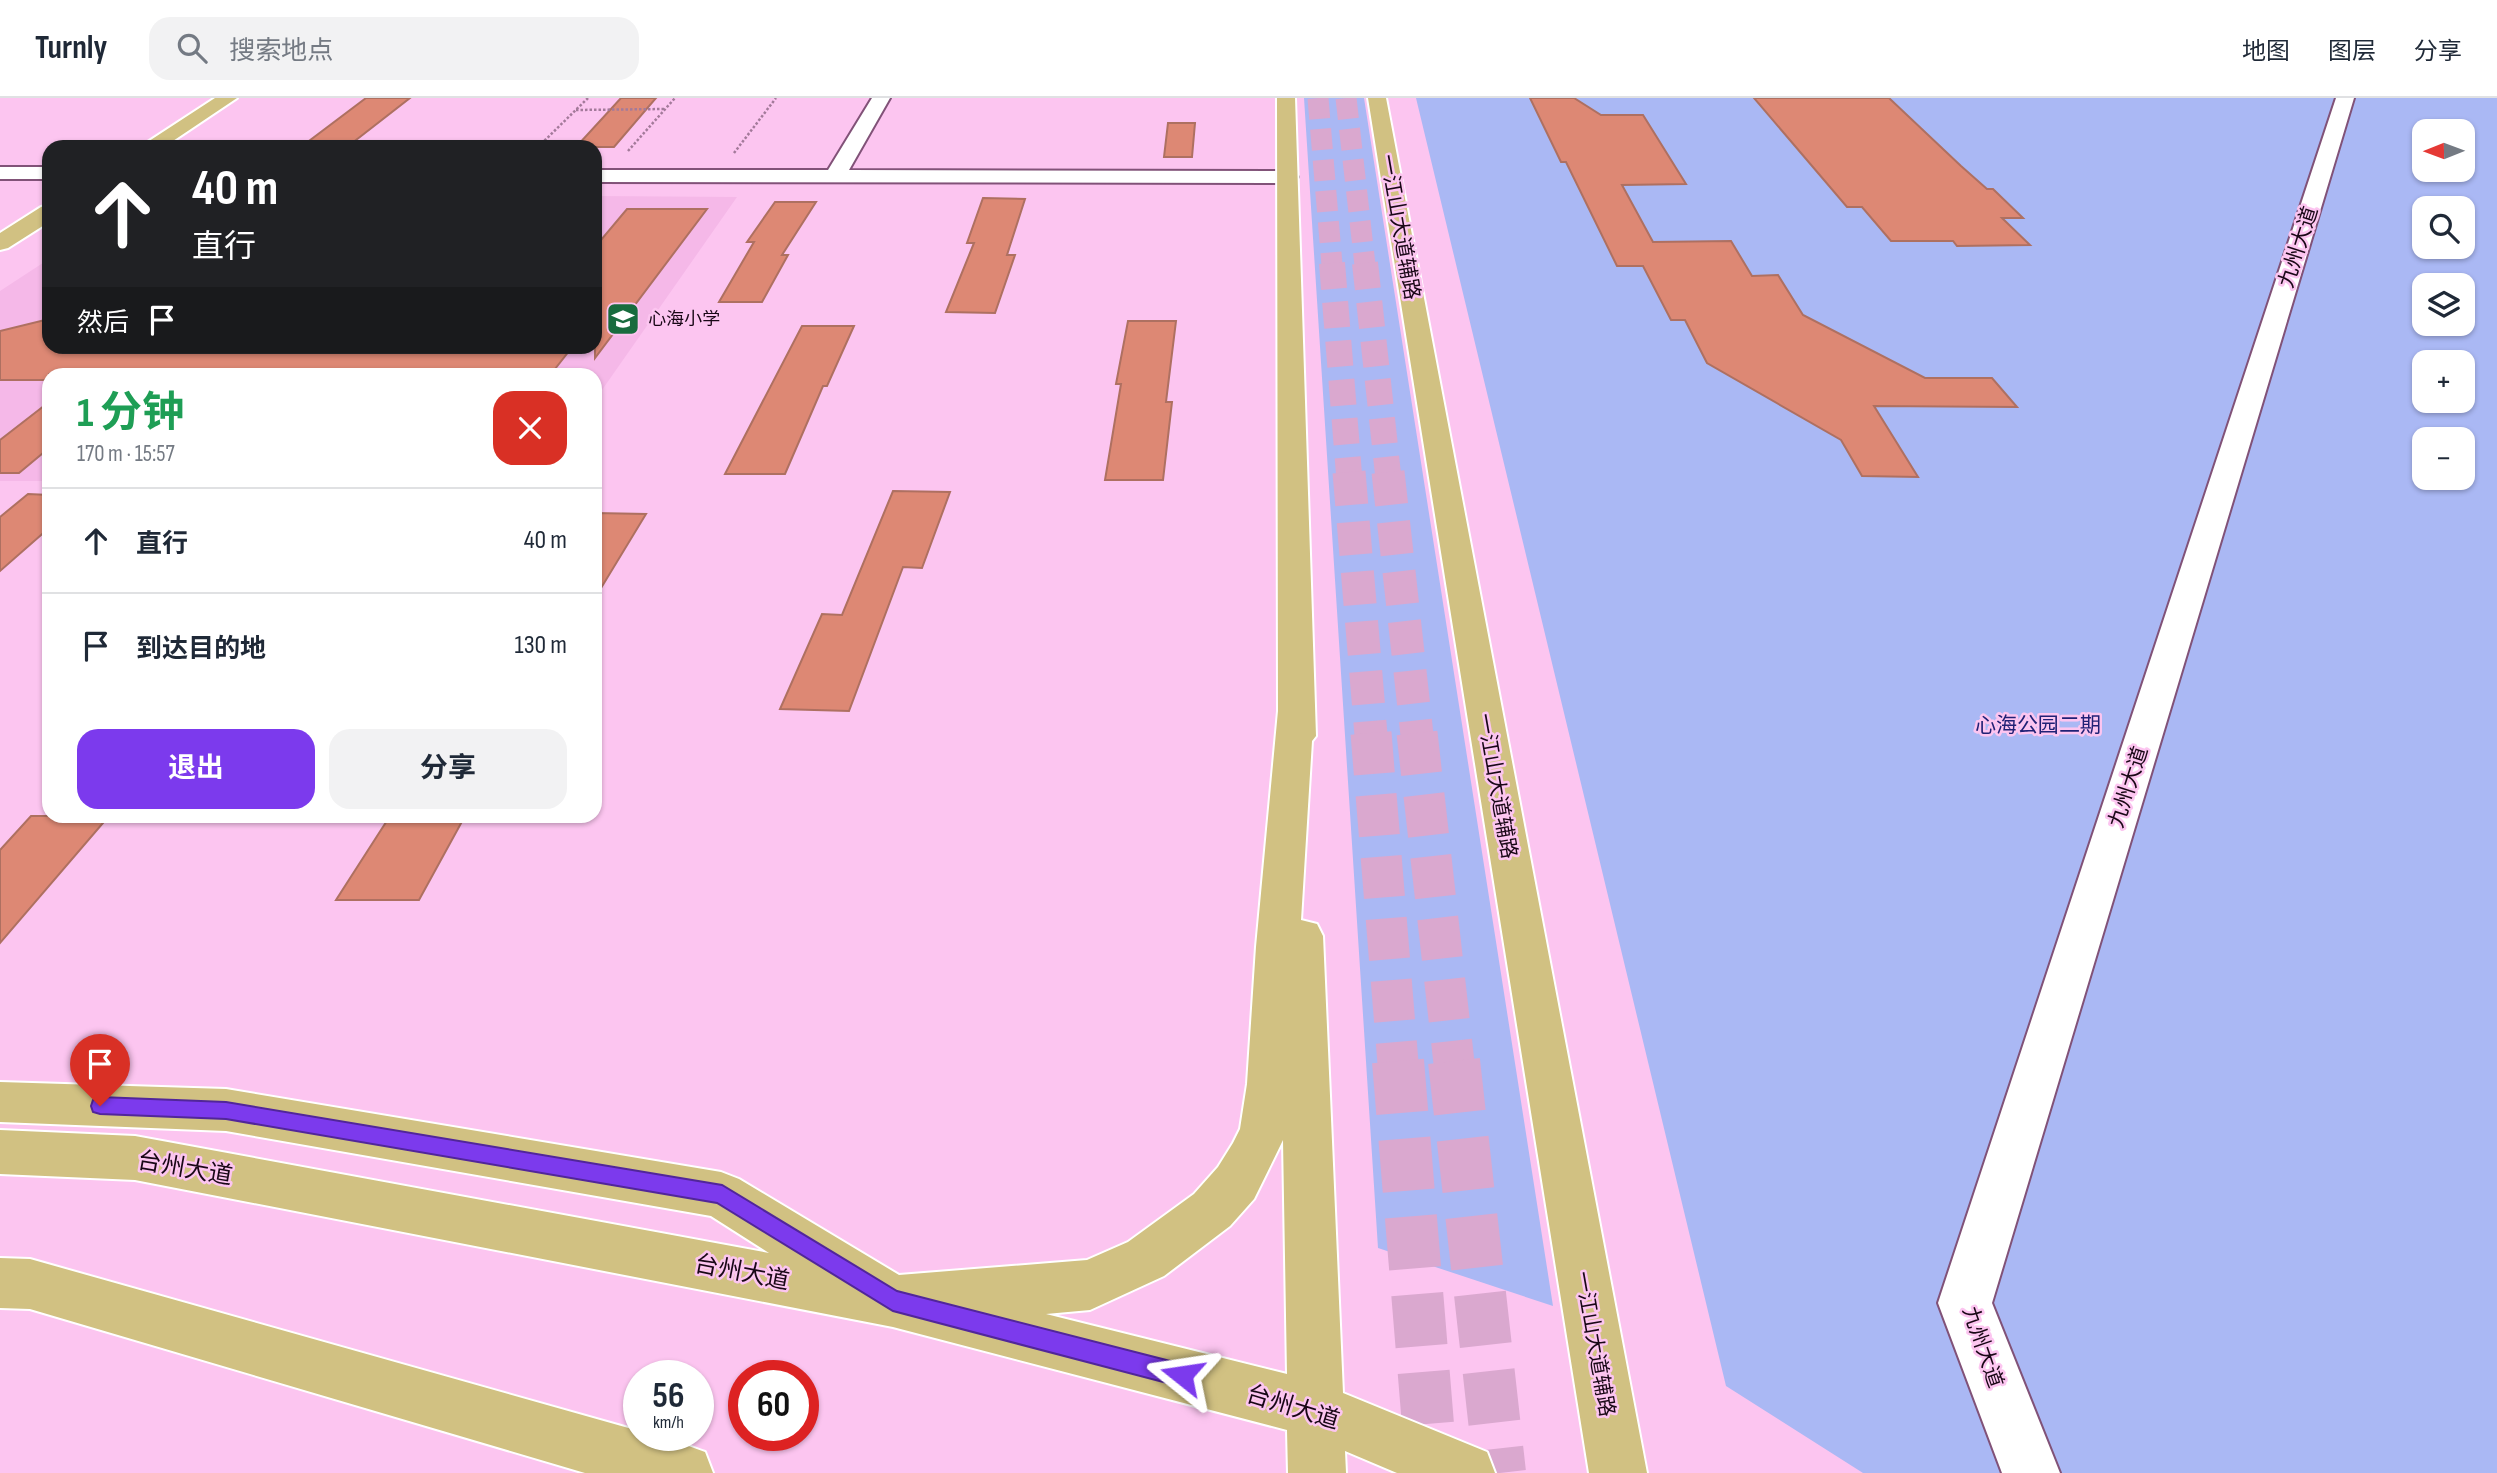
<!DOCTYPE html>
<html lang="zh">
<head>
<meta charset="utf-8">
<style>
  body { margin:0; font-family:"Sofia Sans Condensed","Noto Sans SC",sans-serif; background:#f2f2f3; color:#1f2937; height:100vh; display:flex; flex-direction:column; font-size:26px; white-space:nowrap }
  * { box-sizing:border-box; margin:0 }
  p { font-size:23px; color:#747a83 }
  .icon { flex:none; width:38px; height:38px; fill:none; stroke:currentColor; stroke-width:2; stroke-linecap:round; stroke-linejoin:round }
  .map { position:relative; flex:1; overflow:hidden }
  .details { position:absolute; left:42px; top:270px; width:560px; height:455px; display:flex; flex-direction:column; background:#fff; border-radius:21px; box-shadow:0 2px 5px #0004 }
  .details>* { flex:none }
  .banner { position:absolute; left:42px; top:42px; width:560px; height:214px; border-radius:21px; box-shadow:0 2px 5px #0004; background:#202124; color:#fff; overflow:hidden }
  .needle { width:46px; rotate:269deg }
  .tools { position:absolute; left:2412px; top:21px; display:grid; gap:14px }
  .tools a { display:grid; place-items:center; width:63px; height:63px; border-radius:14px; background:#fff; box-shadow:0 2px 5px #0004; font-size:35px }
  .speed { position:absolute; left:623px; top:1262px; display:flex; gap:14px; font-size:35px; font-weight:700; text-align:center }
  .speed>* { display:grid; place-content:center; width:91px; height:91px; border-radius:50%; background:#fff; box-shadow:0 2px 5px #0004; line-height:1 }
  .speed small { font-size:18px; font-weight:400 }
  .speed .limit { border:10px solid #d22; background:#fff; color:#111 }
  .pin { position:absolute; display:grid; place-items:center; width:60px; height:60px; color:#fff; margin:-72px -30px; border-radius:50% 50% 50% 0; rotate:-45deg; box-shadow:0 0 7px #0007 }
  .pin .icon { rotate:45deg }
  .me { position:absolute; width:77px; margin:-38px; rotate:285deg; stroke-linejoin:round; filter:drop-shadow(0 0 5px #0008) }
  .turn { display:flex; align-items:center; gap:24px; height:147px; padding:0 35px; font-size:32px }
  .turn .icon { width:91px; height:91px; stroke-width:2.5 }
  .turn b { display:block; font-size:49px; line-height:60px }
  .then { display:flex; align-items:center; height:66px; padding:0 35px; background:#0003; gap:14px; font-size:26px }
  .round { display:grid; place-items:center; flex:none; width:74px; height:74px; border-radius:21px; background:#f2f2f3 }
  .summary { display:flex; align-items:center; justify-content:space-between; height:119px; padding:0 35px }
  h1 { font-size:42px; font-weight:700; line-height:52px; color:#1e9e55 }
  .cta { display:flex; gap:14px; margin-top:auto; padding:14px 35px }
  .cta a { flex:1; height:80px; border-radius:21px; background:#7c3aed; color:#fff; font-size:28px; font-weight:700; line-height:80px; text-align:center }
  .cta a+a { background:#f2f2f3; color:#1f2937 }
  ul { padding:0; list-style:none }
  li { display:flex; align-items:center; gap:21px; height:105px; padding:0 35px; border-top:2px solid #e0e1e3 }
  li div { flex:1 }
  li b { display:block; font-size:26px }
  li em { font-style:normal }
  header { display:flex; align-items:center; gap:42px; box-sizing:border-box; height:98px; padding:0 35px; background:#fff; border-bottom:2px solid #e0e1e3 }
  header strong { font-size:33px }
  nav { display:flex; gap:38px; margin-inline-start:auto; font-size:24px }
  .search { width:490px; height:63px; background:#f2f2f3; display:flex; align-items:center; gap:18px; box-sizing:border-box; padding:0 24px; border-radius:21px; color:#747a83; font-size:26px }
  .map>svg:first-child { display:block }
</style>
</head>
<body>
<header>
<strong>Turnly</strong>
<div class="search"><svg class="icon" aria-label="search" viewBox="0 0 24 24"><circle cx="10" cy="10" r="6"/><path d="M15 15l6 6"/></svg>搜索地点</div>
<nav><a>地图</a><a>图层</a><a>分享</a></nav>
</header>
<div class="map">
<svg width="2497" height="1375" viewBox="0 0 2497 1375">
  <rect width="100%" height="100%" fill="#fcc5f0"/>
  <path fill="#f5b8e8" d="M595,98L737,99L595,302V276H49V383H0V193L49,161V248H595Z"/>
  <path fill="#aab8f4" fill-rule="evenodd" d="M1304,0H1364L1553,1208L1378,1150Z
    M1416,0H2497V1375H1863L1726,1288ZM2424,33H2462V72H2424ZM2424,110H2462V149H2424ZM2424,187H2462V226H2424ZM2424,264H2462V303H2424ZM2424,341H2462V380H2424Z"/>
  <path fill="#dd8874" stroke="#ae7061" stroke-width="2" d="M366,0H410L347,49H301Z
    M621,0H656L614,49H576Z
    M1530,0H1574L1601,17H1643L1686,86L1622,87L1653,144L1731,143L1752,178L1778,177L1803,217L1925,280H1992L2017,309L1874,308L1918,379L1862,378L1841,342L1707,265L1685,222H1671L1643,168H1617L1566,64H1561Z
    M1754,0H1889L1961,68L1987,91H1993L2023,120H2002L2030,147L1957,148L1953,143H1891L1862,109H1847Z
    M1168,25H1195L1192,59H1164Z
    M983,100L1025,101L1007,157H1015L995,215L946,214L974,145H967Z
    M775,104H816L782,157H788L762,204H719L754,144H747Z
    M627,111H707L595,260V149Z
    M49,221V248H573L551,276H49V282H0V233Z
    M1128,223H1176L1166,304H1172L1163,382H1105L1121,286H1116Z
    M802,228H854L827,288H823L785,376H725Z
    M49,304V350L19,375H0V342Z
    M893,393L950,394L922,470L903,469L849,613L780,611L822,516L842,517Z
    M28,396L49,397V430L0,473V419Z
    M595,415L646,416L595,500Z
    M31,718H109L0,845V752Z
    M390,718H465L419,802H336Z"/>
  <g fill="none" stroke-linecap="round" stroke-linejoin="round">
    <path stroke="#daa8cf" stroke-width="21" stroke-dasharray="21 10" stroke-linecap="butt" d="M1318,0L1332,167
      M1346,0L1365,167"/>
    <path stroke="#daa8cf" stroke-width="26" stroke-dasharray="26 13" stroke-linecap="butt" d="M1332,165L1349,376
      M1365,165L1388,376"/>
    <path stroke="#daa8cf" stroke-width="33" stroke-dasharray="33 17" stroke-linecap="butt" d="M1349,374L1371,637
      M1388,374L1417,637"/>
    <path stroke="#daa8cf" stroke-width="41" stroke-dasharray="41 21" stroke-linecap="butt" d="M1371,635L1398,965
      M1417,635L1454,965"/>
    <path stroke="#daa8cf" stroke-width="52" stroke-dasharray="52 26" stroke-linecap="butt" d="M1398,963L1432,1375
      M1454,963L1500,1375"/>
    <defs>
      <path id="minor" d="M872,0H890L849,72L1287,73L1294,75L1298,79L1294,83L1287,85L595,84V72H828Z
        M2336,0H2354L1992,1205L2060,1375H2002L1938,1205Z
        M0,69H49V81H0Z"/>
      <path id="major" d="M215,0H237L164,49H140Z
        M1277,0H1295L1316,638L1312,643L1301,822L1317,826L1323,838L1343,1295L1487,1354L1495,1375H1397L1345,1353L1346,1375H1288L1287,1332L893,1229L135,1082L0,1076V1032L135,1038L769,1155L711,1118L226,1033L0,1024V984L226,991L721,1074L739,1081L899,1177L1087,1162L1128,1144L1194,1096L1218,1069L1233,1045L1240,1031L1247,986L1256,849L1278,613ZM1283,1042L1287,1276L1046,1216L1090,1212L1164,1178L1230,1128L1254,1101Z
        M1368,0H1386L1647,1375H1589Z
        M49,107V124L8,150L0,152V135L41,109Z
        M0,1160L30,1161L639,1333V1337C662,1337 683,1346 705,1354L713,1375H585L30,1211L0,1210Z"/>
    </defs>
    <use href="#minor" stroke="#815278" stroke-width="4"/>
    <use href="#major" stroke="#fff" stroke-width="4"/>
    <path stroke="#a37a9a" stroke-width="2.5" stroke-dasharray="2.5 2" stroke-linecap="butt" d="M576,12L665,11
      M538,49L588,0
      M628,53L675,0
      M734,55L776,0"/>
    <use href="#minor" fill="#fff" fill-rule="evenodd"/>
    <use href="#major" fill="#d1c182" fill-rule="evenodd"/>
  </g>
  <path fill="#7c3aed" stroke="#51269a" stroke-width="2" d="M100,999L226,1004L722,1087L897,1193L1182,1266L1190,1269L1194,1277L1190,1285L1182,1289L893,1213L717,1105L226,1021L100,1016L93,1014L91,1008L93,1002Z"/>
  <defs>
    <symbol id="school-square" viewBox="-11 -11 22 22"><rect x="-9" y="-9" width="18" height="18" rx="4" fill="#186c3e" stroke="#fcc5f0"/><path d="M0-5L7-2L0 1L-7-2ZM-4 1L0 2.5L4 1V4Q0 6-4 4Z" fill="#fff"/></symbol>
  </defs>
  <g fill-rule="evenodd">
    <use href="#school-square" x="604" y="202" width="38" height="38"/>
  </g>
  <g text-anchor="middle" stroke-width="5" stroke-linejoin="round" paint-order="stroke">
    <g font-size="18" fill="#190716" stroke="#fcc5f0" text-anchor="start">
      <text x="648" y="227">心海小学</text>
    </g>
    <g font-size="21" fill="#190716" stroke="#fcc5f0">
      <text transform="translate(1400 129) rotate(80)" y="7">一江山大道辅路</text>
      <text transform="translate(2298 149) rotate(-72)" y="7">九州大道</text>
      <text transform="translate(1497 688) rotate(80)" y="7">一江山大道辅路</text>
      <text transform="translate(2128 689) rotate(-72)" y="7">九州大道</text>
      <text transform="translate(1595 1246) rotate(80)" y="7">一江山大道辅路</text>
      <text transform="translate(1983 1249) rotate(71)" y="7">九州大道</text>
    </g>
    <g font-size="21" fill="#202175" stroke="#fcc5f0">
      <text x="2038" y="634">心海公园二期</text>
    </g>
    <g font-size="24" fill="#190716" stroke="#fcc5f0">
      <text transform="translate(185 1070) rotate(10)" y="8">台州大道</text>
      <text transform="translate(742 1174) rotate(11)" y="8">台州大道</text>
      <text transform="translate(1293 1309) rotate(17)" y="8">台州大道</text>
    </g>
  </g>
</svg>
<div class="tools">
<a><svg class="needle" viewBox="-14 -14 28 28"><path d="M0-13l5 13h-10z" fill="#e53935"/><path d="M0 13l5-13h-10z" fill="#747a83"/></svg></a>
<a><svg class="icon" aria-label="search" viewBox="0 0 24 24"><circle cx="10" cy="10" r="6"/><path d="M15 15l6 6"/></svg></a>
<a><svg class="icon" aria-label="layers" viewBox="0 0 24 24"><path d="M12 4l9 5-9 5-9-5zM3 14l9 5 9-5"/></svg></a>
<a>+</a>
<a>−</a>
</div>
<div class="speed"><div>56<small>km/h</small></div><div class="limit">60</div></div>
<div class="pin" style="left:100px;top:1008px;background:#d93025"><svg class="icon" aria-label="arrive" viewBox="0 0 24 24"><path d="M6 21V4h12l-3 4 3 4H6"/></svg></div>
<svg class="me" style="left:1182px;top:1277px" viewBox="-20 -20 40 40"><path d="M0-17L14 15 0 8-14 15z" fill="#7c3aed" stroke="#fff" stroke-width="4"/></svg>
<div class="banner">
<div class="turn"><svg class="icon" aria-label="ahead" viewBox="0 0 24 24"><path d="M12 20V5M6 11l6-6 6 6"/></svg><div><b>40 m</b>直行</div></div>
<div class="then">然后<svg class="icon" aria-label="arrive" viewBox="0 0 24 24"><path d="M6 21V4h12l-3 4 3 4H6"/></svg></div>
</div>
<section class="details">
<div class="summary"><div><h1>1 分钟</h1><p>170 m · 15:57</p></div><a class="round" style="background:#d93025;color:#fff"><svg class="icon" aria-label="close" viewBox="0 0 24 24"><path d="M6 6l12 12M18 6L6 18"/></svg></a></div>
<ul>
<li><svg class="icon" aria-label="ahead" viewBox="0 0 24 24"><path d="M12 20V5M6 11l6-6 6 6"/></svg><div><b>直行</b></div><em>40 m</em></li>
<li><svg class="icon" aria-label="arrive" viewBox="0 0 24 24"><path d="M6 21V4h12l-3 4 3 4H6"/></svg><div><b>到达目的地</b></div><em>130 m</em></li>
</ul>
<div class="cta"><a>退出</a><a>分享</a></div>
</section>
</div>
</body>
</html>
